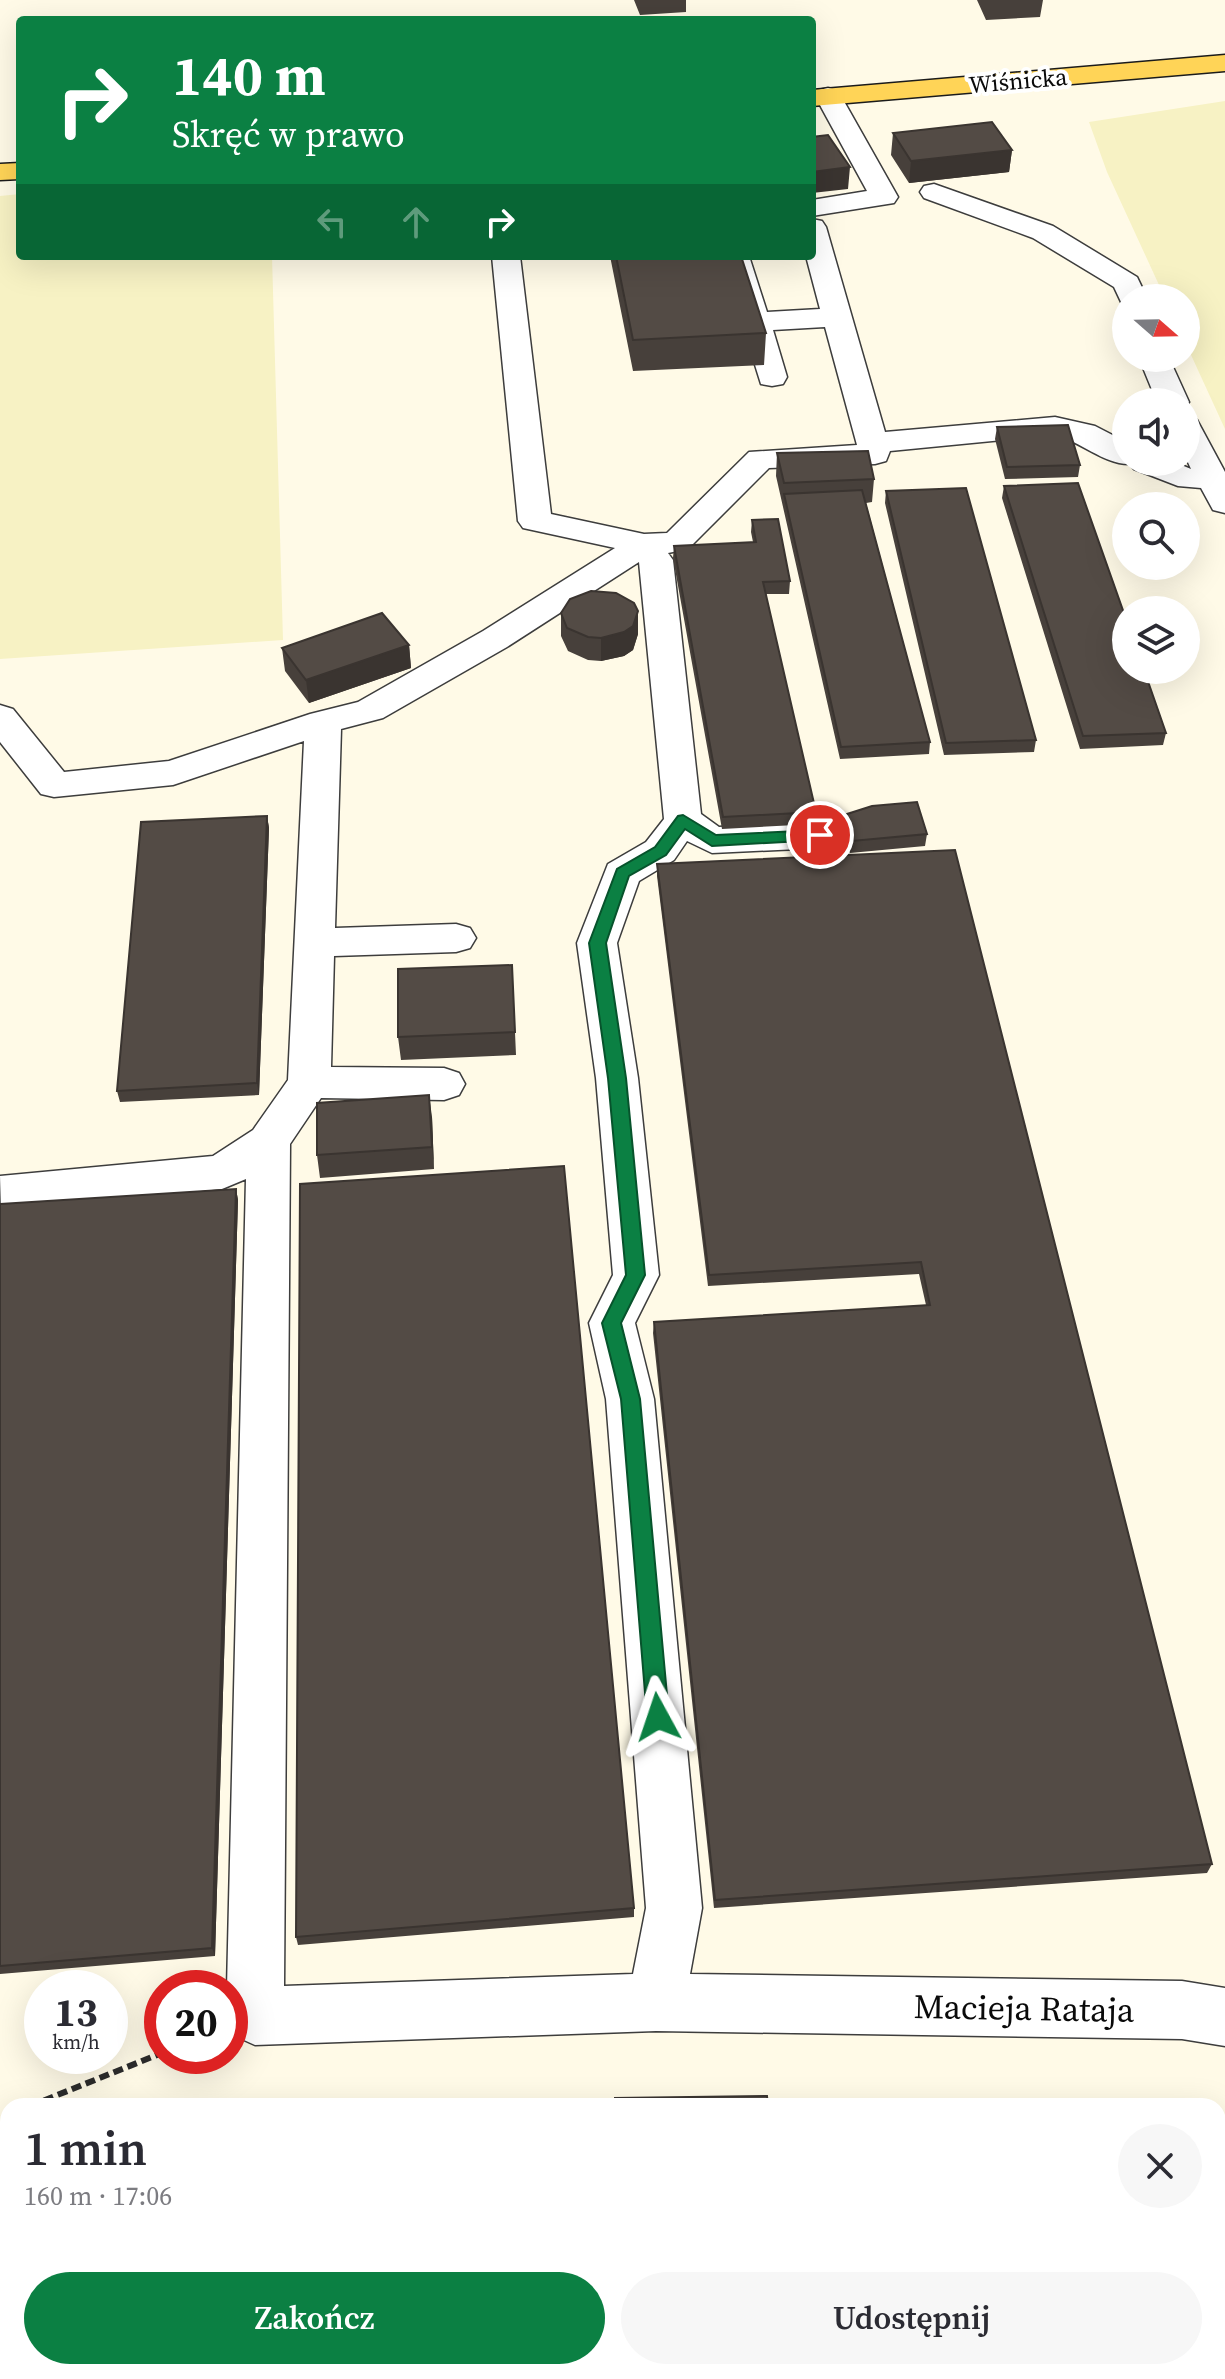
<!DOCTYPE html>
<html lang="pl">
<head>
<meta charset="utf-8">
<style>
  body { margin:0; font-family:"Source Serif 4",serif; background:#f7f7f7; color:#2b2b33; height:100vh; display:flex; flex-direction:column; font-size:30px; white-space:nowrap }
  * { box-sizing:border-box; margin:0 }
  p { font-size:26px; color:#7c7c81 }
  .icon { flex:none; width:44px; height:44px; fill:none; stroke:currentColor; stroke-width:2; stroke-linecap:round; stroke-linejoin:round }
  .map { position:relative; flex:1; overflow:hidden }
  .panel { position:absolute; left:0px; top:2098px; width:1226px; height:282px; display:flex; flex-direction:column; background:#fff; border-radius:24px 24px 0 0; box-shadow:0 8px 32px #0002 }
  .panel>* { flex:none }
  .top-card { position:absolute; left:16px; top:16px; width:800px; height:244px; border-radius:8px; box-shadow:0 8px 32px #0002; background:#0b8043; color:#fff; overflow:hidden }
  .needle { width:52px; rotate:110deg }
  .buttons { position:absolute; left:1112px; top:284px; display:grid; gap:16px }
  .buttons a { display:grid; place-items:center; width:88px; height:88px; border-radius:50%; background:#fff; box-shadow:0 8px 32px #0002; font-size:40px }
  .speed { position:absolute; left:24px; top:1970px; display:flex; gap:16px; font-size:40px; font-weight:700; text-align:center }
  .speed>* { display:grid; place-content:center; width:104px; height:104px; border-radius:50%; background:#fff; box-shadow:0 8px 32px #0002; line-height:1 }
  .speed small { font-size:20px; font-weight:400 }
  .speed .limit { border:12px solid #d22; background:#fff; color:#111 }
  .pin { position:absolute; display:grid; place-items:center; width:68px; height:68px; color:#fff; margin:-34px; border:4px solid #fff; border-radius:50%; box-shadow:0 2px 8px #0007 }
  .me { position:absolute; width:88px; margin:-44px; rotate:355deg; stroke-linejoin:round; filter:drop-shadow(0 0 6px #0008) }
  .turn { display:flex; align-items:center; gap:28px; height:168px; padding:0 24px; font-size:36px }
  .turn .icon { width:104px; height:104px; stroke-width:2.5 }
  .turn b { display:block; font-size:56px; line-height:68px }
  .lanes { display:flex; align-items:center; height:76px; padding:0 24px; background:#0003; justify-content:center; gap:40px; direction:ltr }
  .lanes .off { opacity:.35 }
  .round { display:grid; place-items:center; flex:none; width:84px; height:84px; border-radius:42px; background:#f7f7f7 }
  .summary { display:flex; align-items:center; justify-content:space-between; height:136px; padding:0 24px }
  h1 { font-size:48px; font-weight:600; line-height:60px }
  .cta { display:flex; gap:16px; margin-top:auto; padding:16px 24px }
  .cta a { flex:1; height:92px; border-radius:48px; background:#0b8043; color:#fff; font-size:32px; font-weight:600; line-height:92px; text-align:center }
  .cta a+a { background:#f7f7f7; color:#2b2b33 }
  .map>svg:first-child { display:block }
</style>
</head>
<body>
<div class="map">
<svg width="1225" height="2379" viewBox="0 0 1225 2379">
  <rect width="100%" height="100%" fill="#fffae7"/>
  <path fill="#f7f2c4" d="M1225,101V429L1186,344V298H1165L1107,172L1089,122Z
    M20,194V256H272L283,640L0,659V196Z"/>
  <g fill="none" stroke-linecap="round" stroke-linejoin="round">
    <defs>
      <path id="minor" d="M828,88L837,90L841,96L898,197L894,203L812,216V200L867,191L815,96L819,90Z
        M934,184L1053,226L1137,277L1147,298H1126V305L1122,304L1114,287L1033,238L924,198L920,192L924,186Z
        M812,219L822,221L826,227L885,432L1055,417L1095,426L1126,442V462H1174L1191,469L1186,458V418L1197,420L1225,472V513L1213,510L1201,488L1178,486L1134,469L1130,464C1105,465 1080,441 1055,435L890,451L886,461L875,464L769,468L688,549L668,553L673,560L701,814L719,827L820,822L834,826L839,835L834,844L820,848L712,853L687,841L674,860L639,881L617,943L638,1078L659,1275L635,1323L654,1399L702,1908L690,1974L1182,1981L1225,1988V2046L1182,2039L656,2031L255,2045L235,2036L230,2025V1988H227L246,1179L222,1189L1,1210L0,1176L213,1156L253,1130L288,1080L304,741L173,785L54,797L41,794L0,742V705L13,709L64,772L169,761L310,714L358,702L483,631L615,548L523,528L518,521L492,256H520L551,514L644,534L667,533L749,452L857,445L825,327L773,330L787,377L783,384L772,386L761,384L721,256H749L767,312L820,309L806,256H812ZM639,562L664,819L646,842L608,864L577,943L596,1078L613,1275L589,1323L606,1399L646,1908L633,1974L284,1986L290,1144L321,1098L444,1100L459,1095L465,1084L459,1073L444,1068L331,1067L334,956L456,952L470,948L476,938L470,928L456,924L335,928L341,729L383,718L507,647Z
        M1139,358H1169L1189,402L1186,406V402H1157Z"/>
      <path id="major" d="M1225,55V71L812,106V90Z
        M20,163V179L0,180V164Z"/>
    </defs>
    <use href="#minor" stroke="#3d3d3d" stroke-width="3"/>
    <use href="#major" stroke="#1b1b1b" stroke-width="3"/>
    <path stroke="#2c2c2c" stroke-width="6" stroke-dasharray="10 5" stroke-linecap="butt" d="M30,2106L162,2053
      M0,2133L8,2126"/>
    <use href="#minor" fill="#fff" fill-rule="evenodd"/>
    <use href="#major" fill="#ffd457" fill-rule="evenodd"/>
  </g>
  <path fill="#47403b" d="M634,0H686V12L640,15Z
    M977,0H1043L1040,17L986,20Z
    M893,133L1012,150L1009,172L909,183L891,155Z
    M610,256H741L766,333L764,365L633,371Z
    M997,427L1080,465L1078,477L1005,479L995,439Z
    M777,453L874,479L872,502L866,503L930,742L929,754L840,759L776,476Z
    M1004,486L1166,733L1163,745L1080,749L1002,498Z
    M886,491L1036,740L1034,752L944,755L885,503Z
    M752,520L790,581L789,594H766L816,812L815,824L722,829L673,558L674,546L753,542L751,532Z
    M561,613L638,634L633,650L624,656L601,661L588,660L568,651L561,636Z
    M409,645L411,668L309,703L285,671L282,648Z
    M844,815L927,834L925,846L850,853L843,827Z
    M267,816L269,828L259,1095L120,1102L117,1091Z
    M955,850L1212,1864L1207,1873L714,1908L653,1333L654,1322L926,1305L919,1274L708,1286L657,876V864Z
    M512,965L516,1055L401,1060L398,1037Z
    M432,1117L434,1169L320,1178L317,1155Z
    M236,1189L238,1200L215,1956L0,1974V1204Z
    M634,1908V1917L298,1945L296,1937Z
    M1218,2118H1225V2280H1218Z"/>
  <path fill="#3a3430" d="M1012,150L1009,172L909,183L911,161Z
    M850,167L848,189L812,193V172Z
    M638,611V634L633,650L624,656L601,661V638Z
    M409,645L411,668L309,703L306,680Z
    M267,816L269,828L259,1095L257,1083Z
    M429,1095L432,1117L434,1169L432,1147Z
    M236,1189L238,1200L215,1956L212,1948Z"/>
  <path fill="#534b45" stroke="#3a3430" stroke-width="2" d="M992,122L1012,150L911,161L893,133Z
    M828,135L850,167L812,172V137Z
    M616,256H741L766,333L633,340Z
    M1068,425L1080,465L1007,467L997,427Z
    M868,451L874,479L784,483L777,453Z
    M1078,483L1126,619V670H1144L1166,733L1083,736L1004,486Z
    M966,488L1036,740L946,743L886,491Z
    M862,490L930,742L841,747L784,494Z
    M778,519L790,581L763,582L816,812L723,817L674,546L756,542L752,520Z
    M591,591L616,593L634,603L638,611L633,626L624,632L601,638L588,637L567,628L561,613L570,599Z
    M382,613L409,645L306,680L282,648Z
    M917,802L927,834L852,841L844,815L872,806Z
    M267,816L257,1083L117,1091L141,822Z
    M955,850L1212,1864L715,1900L654,1322L930,1305L921,1262L709,1275L657,864Z
    M512,965L515,1032L398,1037V969Z
    M429,1095L432,1147L317,1155V1103Z
    M564,1166L634,1908L296,1937L300,1184Z
    M236,1189L212,1948L0,1966V1204Z
    M767,2096L768,2106H615V2098Z
    M1218,2118H1225V2268L1218,2267Z"/>
  <path fill="#0b8043" stroke="#07532c" stroke-width="2" d="M683,815L716,835L820,830L828,835L820,840L712,846L685,829L666,855L629,876L606,943L626,1078L645,1275L621,1323L640,1399L669,1717L666,1724L658,1727L650,1724L647,1717L621,1399L602,1323L626,1275L608,1078L589,943L617,869L655,847L678,816Z"/>
  <g text-anchor="middle" stroke-width="8" stroke-linejoin="round" paint-order="stroke">
    <g font-size="24" fill="#0a0a0a" stroke="#fff">
      <text transform="translate(1018 81) rotate(-5)" y="8">Wiśnicka</text>
    </g>
    <g font-size="34" fill="#0a0a0a" stroke="#fff">
      <text transform="translate(1024 2008) rotate(1)" y="12">Macieja Rataja</text>
    </g>
  </g>
</svg>
<div class="buttons">
<a><svg class="needle" viewBox="-14 -14 28 28"><path d="M0-13l5 13h-10z" fill="#e53935"/><path d="M0 13l5-13h-10z" fill="#7c7c81"/></svg></a>
<a><svg class="icon" aria-label="sound" viewBox="0 0 24 24"><path d="M4 9h4l5-4v14l-5-4H4zM17 9q2 3 0 6"/></svg></a>
<a><svg class="icon" aria-label="search" viewBox="0 0 24 24"><circle cx="10" cy="10" r="6"/><path d="M15 15l6 6"/></svg></a>
<a><svg class="icon" aria-label="layers" viewBox="0 0 24 24"><path d="M12 4l9 5-9 5-9-5zM3 14l9 5 9-5"/></svg></a>
</div>
<div class="speed"><div>13<small>km/h</small></div><div class="limit">20</div></div>
<div class="pin" style="left:820px;top:835px;background:#d93025"><svg class="icon" aria-label="arrive" viewBox="0 0 24 24"><path d="M6 21V4h12l-3 4 3 4H6"/></svg></div>
<svg class="me" style="left:658px;top:1717px" viewBox="-20 -20 40 40"><path d="M0-17L14 15 0 8-14 15z" fill="#0b8043" stroke="#fff" stroke-width="4"/></svg>
<div class="top-card">
<div class="turn"><svg class="icon" aria-label="right" viewBox="0 0 24 24"><path d="M7 20v-9h11M14 6l5 5-5 5"/></svg><div><b>140 m</b>Skręć w prawo</div></div>
<div class="lanes"><svg class="icon off" aria-label="left" viewBox="0 0 24 24"><path d="M17 20v-9H6M10 6l-5 5 5 5"/></svg><svg class="icon off" aria-label="ahead" viewBox="0 0 24 24"><path d="M12 20V5M6 11l6-6 6 6"/></svg><svg class="icon" aria-label="right" viewBox="0 0 24 24"><path d="M7 20v-9h11M14 6l5 5-5 5"/></svg></div>
</div>
<section class="panel">
<div class="summary"><div><h1>1 min</h1><p>160 m · 17:06</p></div><a class="round"><svg class="icon" aria-label="close" viewBox="0 0 24 24"><path d="M6 6l12 12M18 6L6 18"/></svg></a></div>
<div class="cta"><a>Zakończ</a><a>Udostępnij</a></div>
</section>
</div>
</body>
</html>
